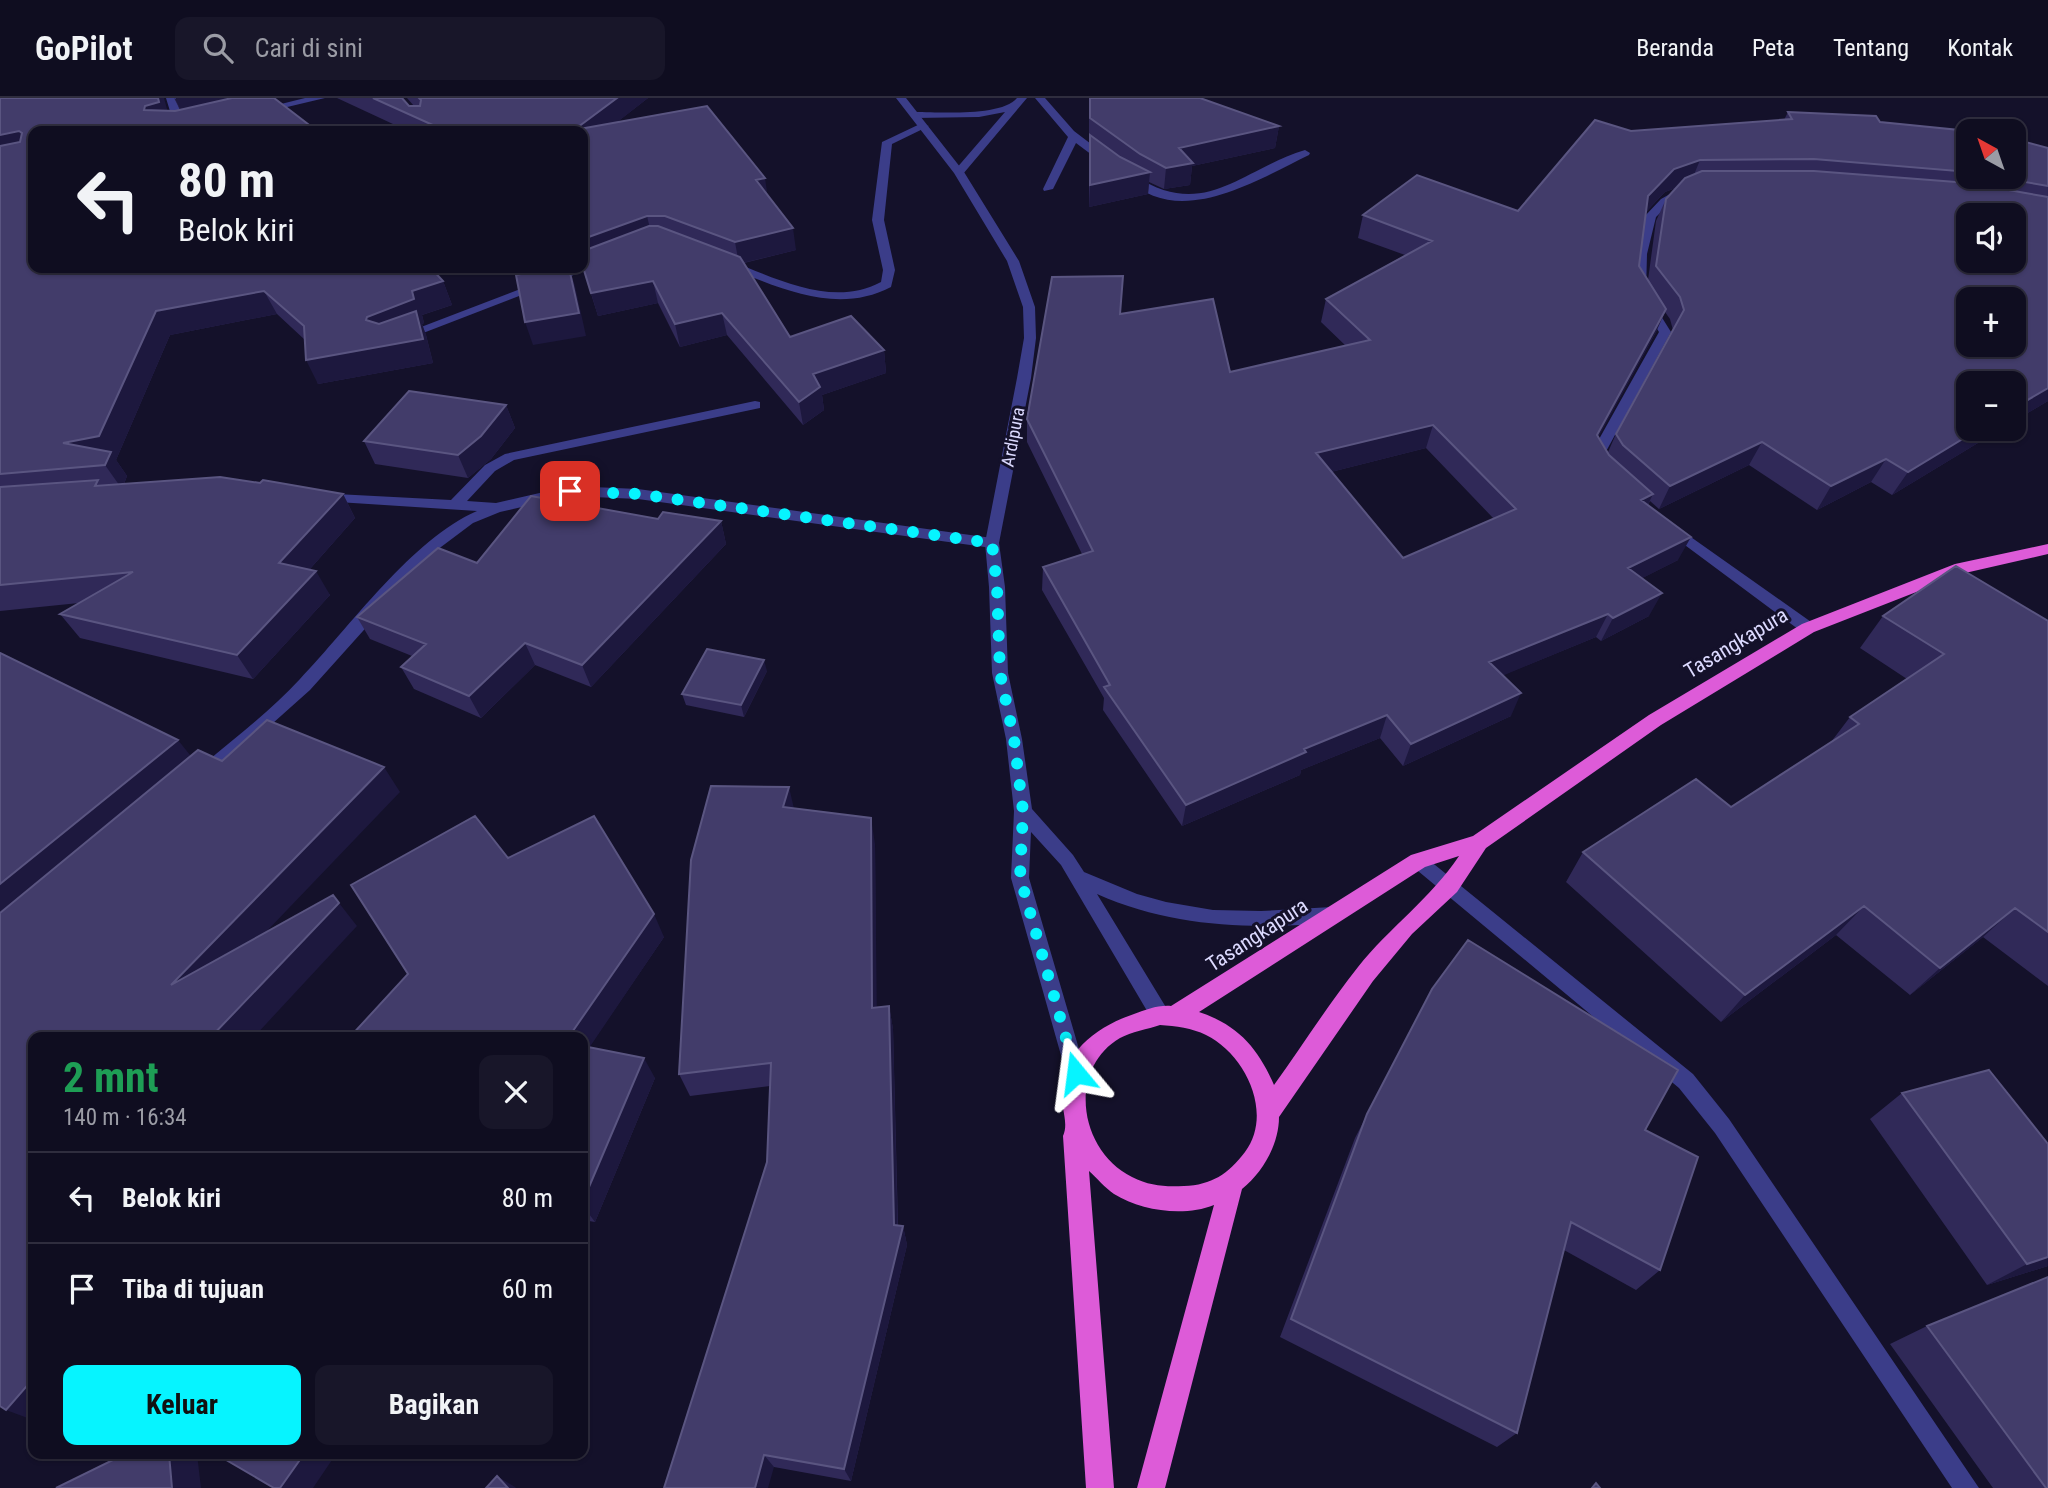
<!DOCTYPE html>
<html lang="id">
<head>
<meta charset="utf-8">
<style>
  body { margin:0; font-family:"Roboto Condensed",sans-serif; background:#181629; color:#f1f3f6; height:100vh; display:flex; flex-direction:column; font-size:26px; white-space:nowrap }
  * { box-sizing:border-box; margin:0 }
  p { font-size:23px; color:#9b9ca5 }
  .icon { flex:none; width:38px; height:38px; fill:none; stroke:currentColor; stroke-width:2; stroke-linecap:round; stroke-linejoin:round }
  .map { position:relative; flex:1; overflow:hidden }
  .panel { position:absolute; left:28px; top:934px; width:560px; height:427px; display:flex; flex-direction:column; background:#0f0d20; border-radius:14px; box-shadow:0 2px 5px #0004,0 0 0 2px #2f2d3e }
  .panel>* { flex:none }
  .top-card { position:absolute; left:28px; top:28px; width:560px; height:147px; border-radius:14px; box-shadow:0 2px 5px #0004,0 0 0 2px #2f2d3e; background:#0f0d20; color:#f1f3f6; overflow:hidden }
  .needle { width:46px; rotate:320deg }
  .controls { position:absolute; left:1956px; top:21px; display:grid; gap:14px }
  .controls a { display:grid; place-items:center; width:70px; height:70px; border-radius:14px; background:#0f0d20; box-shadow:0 2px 5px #0004,0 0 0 2px #2f2d3e; font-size:35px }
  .pin { position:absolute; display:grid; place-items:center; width:60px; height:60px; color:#fff; margin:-30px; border-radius:14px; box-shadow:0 4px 10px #0006 }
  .me { position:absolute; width:77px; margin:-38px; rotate:344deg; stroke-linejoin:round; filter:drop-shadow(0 0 5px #0008) }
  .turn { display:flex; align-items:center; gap:24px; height:147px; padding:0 35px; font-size:32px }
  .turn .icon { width:91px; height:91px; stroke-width:2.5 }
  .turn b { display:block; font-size:49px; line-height:60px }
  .round { display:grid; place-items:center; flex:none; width:74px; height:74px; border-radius:14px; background:#181629 }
  .headline { display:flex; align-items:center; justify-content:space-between; height:119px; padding:0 35px }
  h1 { font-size:42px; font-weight:700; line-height:52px; color:#1e9e55 }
  .cta { display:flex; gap:14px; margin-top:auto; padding:14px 35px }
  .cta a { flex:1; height:80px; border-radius:14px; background:#06f4ff; color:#111; font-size:28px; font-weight:700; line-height:80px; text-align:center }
  .cta a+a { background:#181629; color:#f1f3f6 }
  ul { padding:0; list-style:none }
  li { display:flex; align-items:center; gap:21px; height:91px; padding:0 35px; border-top:2px solid #2f2d3e }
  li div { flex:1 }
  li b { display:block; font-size:26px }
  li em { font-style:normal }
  header { display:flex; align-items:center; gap:42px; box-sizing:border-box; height:98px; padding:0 35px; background:#0f0d20; border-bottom:2px solid #2f2d3e }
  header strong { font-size:33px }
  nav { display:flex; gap:38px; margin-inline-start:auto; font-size:24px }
  .search { width:490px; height:63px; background:#181629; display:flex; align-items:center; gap:18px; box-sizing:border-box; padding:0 24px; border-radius:14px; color:#9b9ca5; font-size:26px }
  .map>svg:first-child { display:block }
</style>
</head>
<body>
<header>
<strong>GoPilot</strong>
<div class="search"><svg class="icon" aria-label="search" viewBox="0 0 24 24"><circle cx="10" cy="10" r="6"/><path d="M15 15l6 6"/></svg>Cari di sini</div>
<nav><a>Beranda</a><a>Peta</a><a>Tentang</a><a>Kontak</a></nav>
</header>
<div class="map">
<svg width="2048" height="1390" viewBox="0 0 2048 1390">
  <rect width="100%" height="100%" fill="#14112a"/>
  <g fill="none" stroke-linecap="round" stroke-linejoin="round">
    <path fill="#3b3d89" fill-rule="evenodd" d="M1035,0H1045L1074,33L1112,62V66H1104L1076,45L1053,91L1044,93L1043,91L1068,39Z
      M1305,52L1310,55L1309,57C1255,83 1179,132 1126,80L1135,78C1205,123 1240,72 1305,52Z"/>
    <path fill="#3b3d89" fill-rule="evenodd" d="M166,0H176L186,33H176Z
      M305,0H325L262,15L257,12Z
      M1017,0H1027L963,76H955V72L1005,14L979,19L915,20L910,17L915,14C939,14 1001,19 1017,0Z
      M920,26L929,28L892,46L884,122L895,172L891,189C836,218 776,189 723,167V163H731C777,181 833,210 881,184L883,172L872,122L882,44Z
      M1679,91L1689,93L1669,106L1656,119L1647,156L1646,194L1671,234L1603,359L1604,366L1597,370L1592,369L1589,359L1659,234L1634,194L1635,156L1644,119L1661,101Z
      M600,161L610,163L405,242L395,239L575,170H583V167Z
      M755,303L760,304V310L514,362L495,373L467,403L496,405L570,388L638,391L992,440L999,445L992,450L638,401L570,398L500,414L473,425L433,455L310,592L208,683H196L193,678L196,673C230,643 269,615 300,581C349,530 413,440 477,413L322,403L315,398L317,395L451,402L485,367L505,356Z
      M1671,425L1814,526L1816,530L1814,534H1802L1666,433L1664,430Z
      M1418,756L1424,758L1693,976L1729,1021L1979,1390H1952L1715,1035L1679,990L1412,768L1409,763L1412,758Z"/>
    <path fill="#3b3d89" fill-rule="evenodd" d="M896,0H906L964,74L1019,163L1035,209L1036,240L1031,280L999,445L1005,489L1008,575L1022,641L1032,711L1073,757L1084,774L1137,796L1166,804L1213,812L1261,813L1332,809L1339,811L1341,817L1339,823L1332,825C1250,831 1174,830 1097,796L1167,911L1170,917L1167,923L1160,926L1153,923L1061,767L1031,734L1029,780L1086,975L1083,982L1076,984L1069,982L1066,975L1011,780L1014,713L1006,641L992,575L989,489L985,445L1017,280L1024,240L1023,209L1007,163L954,75Z"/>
    <path fill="#dd5bd8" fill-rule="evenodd" d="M2048,446V456L1965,475L1814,534L1661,627L1486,750L1457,794L1412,836L1373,883L1279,1019C1279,1046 1263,1074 1242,1091L1165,1390H1137L1214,1107C1184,1119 1141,1113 1114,1096C1105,1090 1097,1080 1089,1073L1114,1390H1086L1063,1038C1069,1025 1061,1009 1061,995C1063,953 1098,928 1134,916C1146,912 1157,907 1171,908L1411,757L1473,738L1649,617L1802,526L1955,466ZM1459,758C1431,800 1389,830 1358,869C1328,907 1302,948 1274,987C1258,950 1238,927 1199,914L1425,769ZM1160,927C1176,928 1192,930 1206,937C1245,956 1274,1015 1245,1054C1228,1076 1212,1087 1184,1088C1165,1089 1150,1088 1132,1079C1080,1054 1066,972 1120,940C1131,934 1148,931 1160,927Z"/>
  </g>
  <path fill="#302958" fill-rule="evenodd" d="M0,0L163,1L167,13L180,12L174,0L443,183L452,207L422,217L424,225L422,226L426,237L433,265L318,286L305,242L277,216L170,237L116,362L127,378L124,386L343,396L355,420L310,471L330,497L253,581L80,540L60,516L79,505L0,513Z
    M337,0H402L409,8H414L407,0H648L617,24L767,97L796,152L744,165L790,239L884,252L886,275L822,297L824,312L803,327L727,237L680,249L658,205L598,218L583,170V33H408Z
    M1089,0H1200L1279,28L1275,50L1192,68L1190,87L1164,91L1149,84L1148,96L1089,109Z
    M1788,14L1969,33V79H2014L2048,50V303L2014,323L1969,331H2001L1892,397L1871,384L1817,412L1749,367L1659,411L1650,403L1648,407L1678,462L1642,480L1649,518L1601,543L1596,539L1503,577L1511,618L1403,668L1380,640L1301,672L1300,677L1182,728L1103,612L1104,600L1042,492L1043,469L1082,456L1027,344V321L1120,216L1230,274L1346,248L1321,224L1326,201L1405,157L1358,140L1363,117L1518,113L1631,33L1784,22ZM1676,90L1666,101L1656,123L1648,182L1639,168L1646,114L1665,94ZM1665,214L1670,221L1673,232L1616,336L1608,354L1598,339L1656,234ZM1426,350L1494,421L1403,460L1331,374Z
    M506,307L515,330L491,361L468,380L375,366L364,343Z
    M658,421L721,423L726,446L591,589L535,567L481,620L414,591L401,569L412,558L370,541L357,519L477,465Z
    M1883,518L2048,523V888L1983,839L1910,897L1836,837L1721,924L1566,784L1583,754L1731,709L1831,644L1850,619L1907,581L1860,550Z
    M767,573L744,619L686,607L682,596Z
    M794,710L875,746L876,909L889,908L893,931L898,1127L903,1128L907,1147L851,1383L774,1369L664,1390L767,1064L770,988L690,998L679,976Z
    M508,760L664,839L589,949L655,980L595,1124L583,1122V940L408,876Z
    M1432,891L1645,1032L1660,1172L1636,1192L1564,1152L1517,1335L1497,1349L1280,1239L1355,1040Z
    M1902,995L2048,1046V1168L1987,1187L1870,1021Z
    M1927,1228L2048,1390H1993L1890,1246Z"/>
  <path fill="#1d183e" d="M158,0H164L171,26L144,12L145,8Z
    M177,0H261L186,23L175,1Z
    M617,0H648L583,51L574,32Z
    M1279,28L1275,50L1192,68L1190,87L1164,91L1166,70L1179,50Z
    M19,33L32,55L0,63V37Z
    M1700,62L1691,84L1665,94L1639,121L1648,98L1674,71Z
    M1150,74L1148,96L1089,109L1090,87Z
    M765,80L768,101L756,82Z
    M647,118L652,139L583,165V141Z
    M793,130L796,152L739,166L735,144Z
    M569,170L575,188L586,238L533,247L525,224Z
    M443,183L452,207L422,217L424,225L422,226L426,237L433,265L318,286L306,262L378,243L366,222L367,219L412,193Z
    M653,183L658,205L598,218L591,195Z
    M264,193L277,216L170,237L116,362L127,378L122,391L105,367L63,345L156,213Z
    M1666,211L1656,234L1587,360L1597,337Z
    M722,215L727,237L680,249L675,226Z
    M884,252L886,275L822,297L824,312L803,327L799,304L813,276Z
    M2048,290V303L2014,323V310Z
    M506,307L515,330L491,361L468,380L458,357Z
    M1433,327L1426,350L1311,379L1316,355Z
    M1979,331H2001L1892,397L1908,374Z
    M1762,344L1749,367L1659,411L1670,388Z
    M1886,361L1871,384L1817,412L1831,388Z
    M343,396L355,420L294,489L279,465Z
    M1653,396L1642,419L1641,402Z
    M721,423L726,446L591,589L582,567Z
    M1691,439L1678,462L1617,493L1628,470Z
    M316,473L330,497L253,581L237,557Z
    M1662,495L1649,518L1601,543L1613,520Z
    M1608,516L1596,539L1480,587L1489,564Z
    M525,545L535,567L481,620L469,598Z
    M764,562L767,573L744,619L741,607Z
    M1521,595L1511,618L1403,668L1411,646Z
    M1387,617L1380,640L1301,672L1300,677L1182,728L1186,707L1304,651Z
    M178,642L198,667L0,832V786Z
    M384,669L400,694L194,909L171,887Z
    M789,689L795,715L783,709Z
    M871,720L875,746L877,932L872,910Z
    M339,805L357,828L253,940H210Z
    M1864,808L1836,837L1721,924L1745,897Z
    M2015,810L1983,839L1910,897L1940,870Z
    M654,816L664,839L583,959V940H568Z
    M889,908L893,931L898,1145L894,1127Z
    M644,960L655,980L595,1124L583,1108V1103Z
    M903,1128L907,1147L851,1383L844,1371Z
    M2048,1159V1168L1987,1187L2027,1166Z
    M33,1281V1322L6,1312Z
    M169,1356H197L201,1390H172Z
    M304,1356H336L313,1390H280Z
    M764,1357L774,1369L768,1390H755Z
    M497,1378L515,1389L516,1390H508Z"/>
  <path fill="#423c6a" stroke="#5a5581" stroke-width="2" fill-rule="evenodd" d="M0,0H158L159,4L145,8L144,12L175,13L232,0H274L317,33H33V170H431L443,183L412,193L414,201L367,219L366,222L379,226L416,213L423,241L306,262L304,228L264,193L156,213L99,338L63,345L111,354L105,367L0,376V48L20,44L22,35L19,33L0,37Z
    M373,0H402L409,8H420L421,2L419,0H617L574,32L707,8L765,80L756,82L793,130L735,144L665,118H647L583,141V33H446Z
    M1090,0H1200L1279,28L1179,50L1193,65L1166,70L1140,56L1090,20Z
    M1788,14L1876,18L1880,24L1969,33V74L1814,61L1700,62L1674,71L1648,98L1639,168L1666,211L1597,337L1609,357L1653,396L1641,402L1691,439L1628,470L1662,495L1613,520L1608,516L1489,564L1521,595L1411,646L1387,617L1304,651L1306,654L1186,707L1104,589L1110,587L1043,469L1093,453L1027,321L1052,179L1123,178L1120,216L1213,201L1230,274L1370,242L1326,201L1432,143L1363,117L1417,77L1518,113L1595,22L1631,33L1792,21ZM1433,327L1516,411L1403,460L1316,355Z
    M1090,37L1120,59L1150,74L1090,87Z
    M2014,41L2048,50V88L1996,79H2014Z
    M1702,73H1814L1969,85L2048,99V290L2014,310V285H1969V331H1979L1908,374L1886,361L1831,388L1762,344L1670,388L1623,347L1616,336L1684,212L1680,199L1656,168L1666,101L1685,80ZM1969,117H2014V163H1969ZM1969,201H2014V247H1969Z
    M649,128H658L740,159L790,239L851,218L884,252L813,276L820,289L799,304L722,215L675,226L653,183L591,195L583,169V153Z
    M550,170H569L579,215L525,224L516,177Z
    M409,293L506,307L481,338L458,357L364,343Z
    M220,379L260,385L263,382L343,396L279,465L316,473L237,557L60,516L133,474L0,487V389L98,382L95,388Z
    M531,398L658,421L663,414L721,423L582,567L525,545L469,598L401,569L426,546L357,519L438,450L477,465Z
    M1956,468L2048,523V834L2015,810L1940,870L1864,808L1745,897L1583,754L1696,681L1731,709L1859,626L1850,619L1944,556L1883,518Z
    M707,551L764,562L741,607L682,596Z
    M0,555L178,642L0,786Z
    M267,622L384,669L171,887L333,797L339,805L210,940H33V1281L6,1312L0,1308V815L198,652L222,663Z
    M711,688L789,689L783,709L871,720L872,910L889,908L894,1127L903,1128L844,1371L764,1357L755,1390H664L767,1064L771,965L679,976L691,762Z
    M475,718L508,760L594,718L654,816L568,940H349L408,876L351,787Z
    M1468,842L1678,972L1645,1032L1698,1059L1660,1172L1571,1124L1517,1335L1291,1221L1367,1016L1432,891Z
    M583,948L644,960L583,1103Z
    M1989,972L2048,1046V1159L2027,1166L1902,995Z
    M2048,1179V1390H2046L1927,1228Z
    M125,1356H169L172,1390H56Z
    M216,1356H304L280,1390H274Z
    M497,1378L508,1390H486Z
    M1596,1385L1600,1390H1592Z"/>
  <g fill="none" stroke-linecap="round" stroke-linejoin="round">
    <path stroke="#06f4ff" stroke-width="12" stroke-dasharray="0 21.6" d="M570,393L638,396L992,445L997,489L1000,575L1014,641L1023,713L1020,779L1076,975"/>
  </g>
  <g text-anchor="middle" stroke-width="6" stroke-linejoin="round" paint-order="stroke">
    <g font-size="18" fill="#dcdaff" stroke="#14112a">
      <text transform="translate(1013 339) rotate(-79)" y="6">Ardipura</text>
    </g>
    <g font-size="21" fill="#dcdaff" stroke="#14112a">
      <text transform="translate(1736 545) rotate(-31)" y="7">Tasangkapura</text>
      <text transform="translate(1257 837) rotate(-33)" y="7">Tasangkapura</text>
    </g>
  </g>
</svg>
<div class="controls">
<a><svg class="needle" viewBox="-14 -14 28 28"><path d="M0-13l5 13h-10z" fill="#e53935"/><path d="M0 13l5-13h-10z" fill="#9b9ca5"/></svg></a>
<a><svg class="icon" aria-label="sound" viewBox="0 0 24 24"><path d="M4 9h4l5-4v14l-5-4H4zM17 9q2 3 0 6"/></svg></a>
<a>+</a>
<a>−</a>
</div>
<div class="pin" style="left:570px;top:393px;background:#d93025"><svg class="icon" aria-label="arrive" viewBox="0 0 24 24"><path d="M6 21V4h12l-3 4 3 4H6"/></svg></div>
<svg class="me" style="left:1076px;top:975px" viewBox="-20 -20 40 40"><path d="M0-17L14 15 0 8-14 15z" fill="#06f4ff" stroke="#fff" stroke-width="4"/></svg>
<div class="top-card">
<div class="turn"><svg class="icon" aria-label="left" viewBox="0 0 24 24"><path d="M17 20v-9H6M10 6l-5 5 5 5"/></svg><div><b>80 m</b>Belok kiri</div></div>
</div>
<section class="panel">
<div class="headline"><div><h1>2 mnt</h1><p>140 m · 16:34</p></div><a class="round"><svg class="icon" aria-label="close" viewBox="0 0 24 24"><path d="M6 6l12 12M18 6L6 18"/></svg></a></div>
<ul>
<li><svg class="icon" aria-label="left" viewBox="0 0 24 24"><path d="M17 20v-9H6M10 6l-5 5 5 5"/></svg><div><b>Belok kiri</b></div><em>80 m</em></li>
<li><svg class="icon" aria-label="arrive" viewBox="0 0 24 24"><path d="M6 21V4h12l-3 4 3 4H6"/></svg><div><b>Tiba di tujuan</b></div><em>60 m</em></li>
</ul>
<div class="cta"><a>Keluar</a><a>Bagikan</a></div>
</section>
</div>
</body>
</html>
